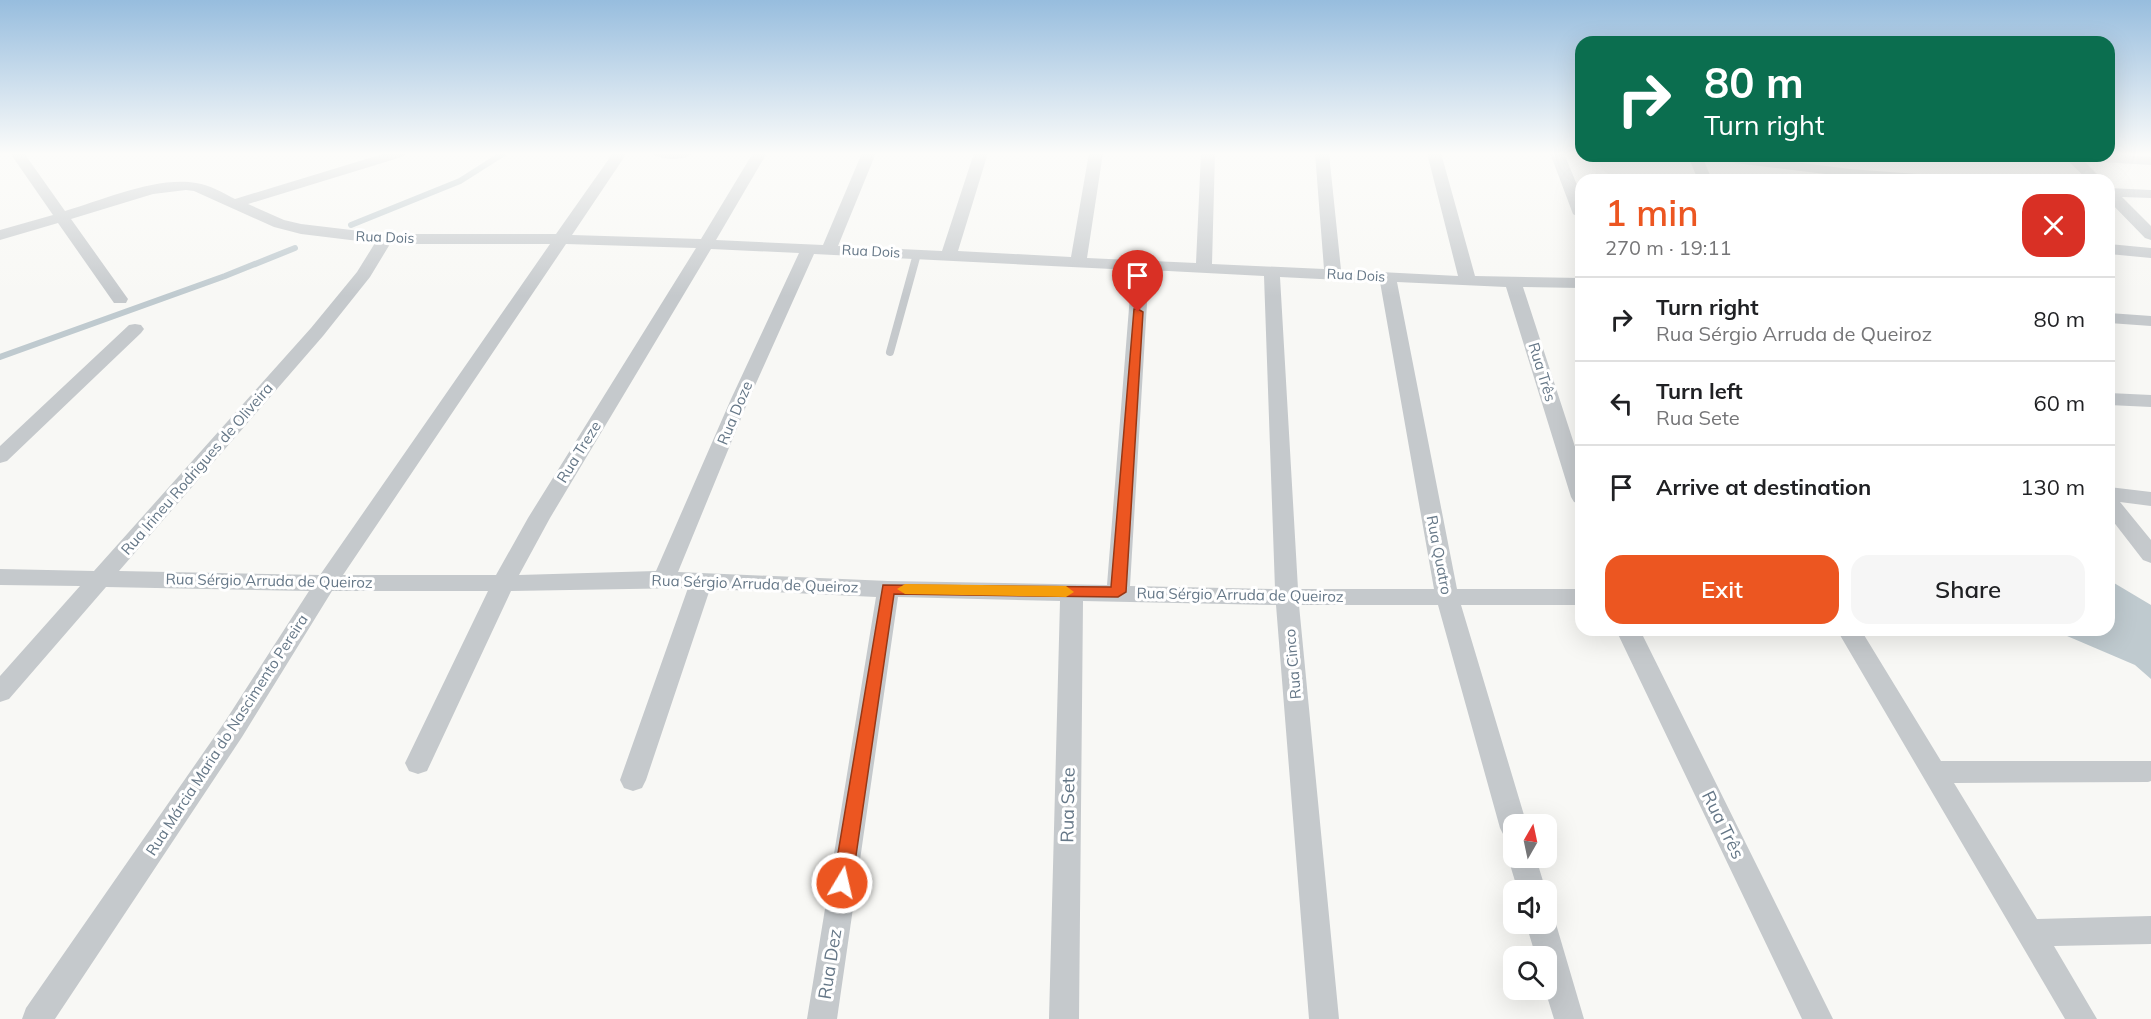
<!DOCTYPE html>
<html lang="en">
<head>
<meta charset="utf-8">
<style>
  body { margin:0; font-family:Mulish,sans-serif; background:#f6f6f6; color:#202124; height:100vh; display:flex; flex-direction:column; font-size:22px; white-space:nowrap }
  * { box-sizing:border-box; margin:0 }
  p { font-size:20px; color:#757577 }
  .icon { flex:none; width:33px; height:33px; fill:none; stroke:currentColor; stroke-width:2; stroke-linecap:round; stroke-linejoin:round }
  .map { position:relative; flex:1; overflow:hidden }
  .side { position:absolute; left:1575px; top:174px; width:540px; height:462px; display:flex; flex-direction:column; background:#fff; border-radius:18px; box-shadow:0 6px 24px #0002 }
  .side>* { flex:none }
  .hud { position:absolute; left:1575px; top:36px; width:540px; height:126px; border-radius:18px; box-shadow:0 6px 24px #0002; background:#0b6e4f; color:#fff; overflow:hidden }
  .needle { width:39px; rotate:9deg }
  .controls { position:absolute; left:1503px; top:814px; display:grid; gap:12px }
  .controls a { display:grid; place-items:center; width:54px; height:54px; border-radius:12px; background:#fff; box-shadow:0 6px 24px #0002; font-size:30px }
  .pin { position:absolute; display:grid; place-items:center; width:51px; height:51px; color:#fff; margin:-62px -26px; border-radius:50% 50% 50% 0; rotate:-45deg; box-shadow:0 0 6px #0007 }
  .pin .icon { rotate:45deg }
  .me { position:absolute; width:66px; margin:-33px; rotate:9deg; stroke-linejoin:round; filter:drop-shadow(0 0 4px #0008) }
  .turn { display:flex; align-items:center; gap:21px; height:126px; padding:0 30px; font-size:27px }
  .turn .icon { width:78px; height:78px; stroke-width:2.5 }
  .turn b { display:block; font-size:42px; line-height:51px }
  .round { display:grid; place-items:center; flex:none; width:63px; height:63px; border-radius:18px; background:#f6f6f6 }
  .summary { display:flex; align-items:center; justify-content:space-between; height:102px; padding:0 30px }
  h1 { font-size:36px; font-weight:600; line-height:45px; color:#ec5621 }
  .cta { display:flex; gap:12px; margin-top:auto; padding:12px 30px }
  .cta a { flex:1; height:69px; border-radius:18px; background:#ec5621; color:#fff; font-size:24px; font-weight:600; line-height:69px; text-align:center }
  .cta a+a { background:#f6f6f6; color:#202124 }
  ul { padding:0; list-style:none }
  li { display:flex; align-items:center; gap:18px; height:84px; padding:0 30px; border-top:2px solid #e0e0e0 }
  li div { flex:1 }
  li b { display:block; font-size:22px }
  li em { font-style:normal }
  .map>svg:first-child { display:block }
</style>
</head>
<body>
<div class="map">
<svg width="2151" height="1019" viewBox="0 0 2151 1019">
  <rect width="100%" height="100%" fill="#f8f8f5"/>
  <path fill="#bfcacf" d="M2109,580L2151,605V679L2135,665L2053,630H2109Z"/>
  <g fill="none" stroke-linecap="round" stroke-linejoin="round">
    <path stroke="#bfcacf" stroke-width="6" d="M351,225L460,181L504,153
      M0,357L225,276L295,248"/>
    <path stroke="#c5c9cc" stroke-width="8" d="M890,352L917,254"/>
    <path fill="#c5c9cc" fill-rule="evenodd" d="M10,153H24L65,211C103,200 157,176 196,183C210,185 223,193 235,199L386,153H407L405,156L248,204L284,220L301,224L385,234H556L613,153H627L572,235L701,239L753,153H767L716,240L823,245L862,153H876L838,246L942,251L974,153H988L958,251L1071,257L1089,153H1103L1087,258L1196,263L1201,153H1215L1212,264L1324,269L1315,153H1329L1341,270L1458,276L1427,153H1441L1475,276L1581,278V288L1523,287L1581,465V504L1574,502L1571,497L1506,287L1397,282L1457,589H1581V605H1461L1527,825H1514V840L1504,836L1500,828L1438,605H1299L1339,1019H1309L1276,605L1083,601L1079,1019H1049L1060,601L898,597L837,1019H807L876,597L710,589L646,780L642,788L633,791L624,788L620,780L688,588L511,591L427,771L418,774L409,771L405,763L488,591H332L242,737L55,1019H22L26,1008L224,723L309,591L106,587L9,699L0,702V676L80,586L0,585V569L94,571L311,328L357,272L375,243L301,234L274,227L194,191L186,190L153,194L71,219L128,299L126,303H114L58,223L0,240V230L53,215ZM390,244H550L320,575L119,571L323,336L370,277ZM566,244L696,248L528,518L496,575H343ZM711,249L799,253L731,399L656,571L519,575L550,518ZM814,254L1132,270L1107,585L888,581L678,572L749,399ZM1149,270L1264,276L1275,589L1130,586ZM1280,277L1380,282L1434,589H1298Z
      M651,153H691L692,154C684,161 659,160 651,153Z
      M1550,153H1564L1581,195V219L1573,214Z
      M2109,154L2151,157V165L2084,161L2103,180H2088L2063,156H2109Z
      M1688,156H1702L1712,180H1698Z
      M1704,156H1746L1850,169L1944,176L1951,180L1850,177L1711,160Z
      M2109,188L2151,190V198L2122,197L2151,226V240L2145,238L2109,201Z
      M2109,244L2151,248V258L2109,254Z
      M2109,313L2151,316V326L2109,323Z
      M135,324L141,325L144,329L141,333L7,461L0,463V446L129,325Z
      M2109,393L2151,395V407L2109,405Z
      M2109,487L2151,492V506L2120,502L2151,540V563L2143,560L2109,516Z
      M1616,630H1640L1833,1019H1802Z
      M1837,630H1861L1941,761H2151V781L2148,782L1954,783L2037,919L2151,916V944L2054,946L2097,1019H2065Z
      M1512,849L1514,858H1536L1546,891H1518L1508,858Z
      M1546,913L1551,915L1556,924L1584,1019H1554L1545,990L1546,957H1536L1526,924H1546Z"/>
  </g>
  <linearGradient id="sky" x2="0" y2="1"><stop stop-color="#97bdde"/><stop offset="0.52" stop-color="#fcfcfa"/><stop offset="1" stop-color="#fcfcfa" stop-opacity="0"/></linearGradient>
  <rect width="2151" height="296" fill="url(#sky)"/>
  <path fill="#ec5621" stroke="#993815" stroke-width="1.5" d="M1134,309H1138L1143,312L1126,592L1118,597L894,594L852,883L849,889L842,891L836,889L833,883L883,585L1111,587Z"/>
  <path fill="#f59e0b" d="M905,584L1066,586L1074,592L1066,597L905,594L897,589Z"/>
  <g text-anchor="middle" stroke-width="6" stroke-linejoin="round" paint-order="stroke">
    <g font-size="14" fill="#657787" stroke="#fff">
      <text transform="translate(385 237) rotate(2)" y="5">Rua Dois</text>
      <text transform="translate(871 251) rotate(3)" y="5">Rua Dois</text>
      <text transform="translate(1356 275) rotate(3)" y="5">Rua Dois</text>
    </g>
    <g font-size="15" fill="#657787" stroke="#fff">
      <text transform="translate(1542 372) rotate(73)" y="5">Rua Três</text>
      <text transform="translate(735 413) rotate(-67)" y="5">Rua Doze</text>
      <text transform="translate(579 452) rotate(-58)" y="5">Rua Treze</text>
      <text transform="translate(197 469) rotate(-49)" y="5">Rua Irineu Rodrigues de Oliveira</text>
      <text transform="translate(1439 555) rotate(79)" y="5">Rua Quatro</text>
      <text transform="translate(269 581) rotate(1)" y="5">Rua Sérgio Arruda de Queiroz</text>
      <text transform="translate(755 584) rotate(2)" y="5">Rua Sérgio Arruda de Queiroz</text>
      <text transform="translate(1240 595) rotate(1)" y="5">Rua Sérgio Arruda de Queiroz</text>
      <text transform="translate(1293 664) rotate(-95)" y="5">Rua Cinco</text>
      <text transform="translate(227 735) rotate(-57)" y="5">Rua Márcia Maria do Nascimento Pereira</text>
    </g>
    <g font-size="18" fill="#657787" stroke="#fff">
      <text transform="translate(1068 805) rotate(-89)" y="6">Rua Sete</text>
      <text transform="translate(1723 825) rotate(64)" y="6">Rua Três</text>
      <text transform="translate(830 964) rotate(-81)" y="6">Rua Dez</text>
    </g>
  </g>
</svg>
<div class="controls">
<a><svg class="needle" viewBox="-14 -14 28 28"><path d="M0-13l5 13h-10z" fill="#e53935"/><path d="M0 13l5-13h-10z" fill="#757577"/></svg></a>
<a><svg class="icon" aria-label="sound" viewBox="0 0 24 24"><path d="M4 9h4l5-4v14l-5-4H4zM17 9q2 3 0 6"/></svg></a>
<a><svg class="icon" aria-label="search" viewBox="0 0 24 24"><circle cx="10" cy="10" r="6"/><path d="M15 15l6 6"/></svg></a>
</div>
<div class="pin" style="left:1138px;top:312px;background:#d93025"><svg class="icon" aria-label="arrive" viewBox="0 0 24 24"><path d="M6 21V4h12l-3 4 3 4H6"/></svg></div>
<svg class="me" style="left:842px;top:883px" viewBox="-20 -20 40 40"><circle r="17" fill="#ec5621" stroke="#fff" stroke-width="3"/><path d="M0-11L8 9 0 5-8 9z" fill="#fff"/></svg>
<div class="hud">
<div class="turn"><svg class="icon" aria-label="right" viewBox="0 0 24 24"><path d="M7 20v-9h11M14 6l5 5-5 5"/></svg><div><b>80 m</b>Turn right</div></div>
</div>
<section class="side">
<div class="summary"><div><h1>1 min</h1><p>270 m · 19:11</p></div><a class="round" style="background:#d93025;color:#fff"><svg class="icon" aria-label="close" viewBox="0 0 24 24"><path d="M6 6l12 12M18 6L6 18"/></svg></a></div>
<ul>
<li><svg class="icon" aria-label="right" viewBox="0 0 24 24"><path d="M7 20v-9h11M14 6l5 5-5 5"/></svg><div><b>Turn right</b><p>Rua Sérgio Arruda de Queiroz</p></div><em>80 m</em></li>
<li><svg class="icon" aria-label="left" viewBox="0 0 24 24"><path d="M17 20v-9H6M10 6l-5 5 5 5"/></svg><div><b>Turn left</b><p>Rua Sete</p></div><em>60 m</em></li>
<li><svg class="icon" aria-label="arrive" viewBox="0 0 24 24"><path d="M6 21V4h12l-3 4 3 4H6"/></svg><div><b>Arrive at destination</b></div><em>130 m</em></li>
</ul>
<div class="cta"><a>Exit</a><a>Share</a></div>
</section>
</div>
</body>
</html>
